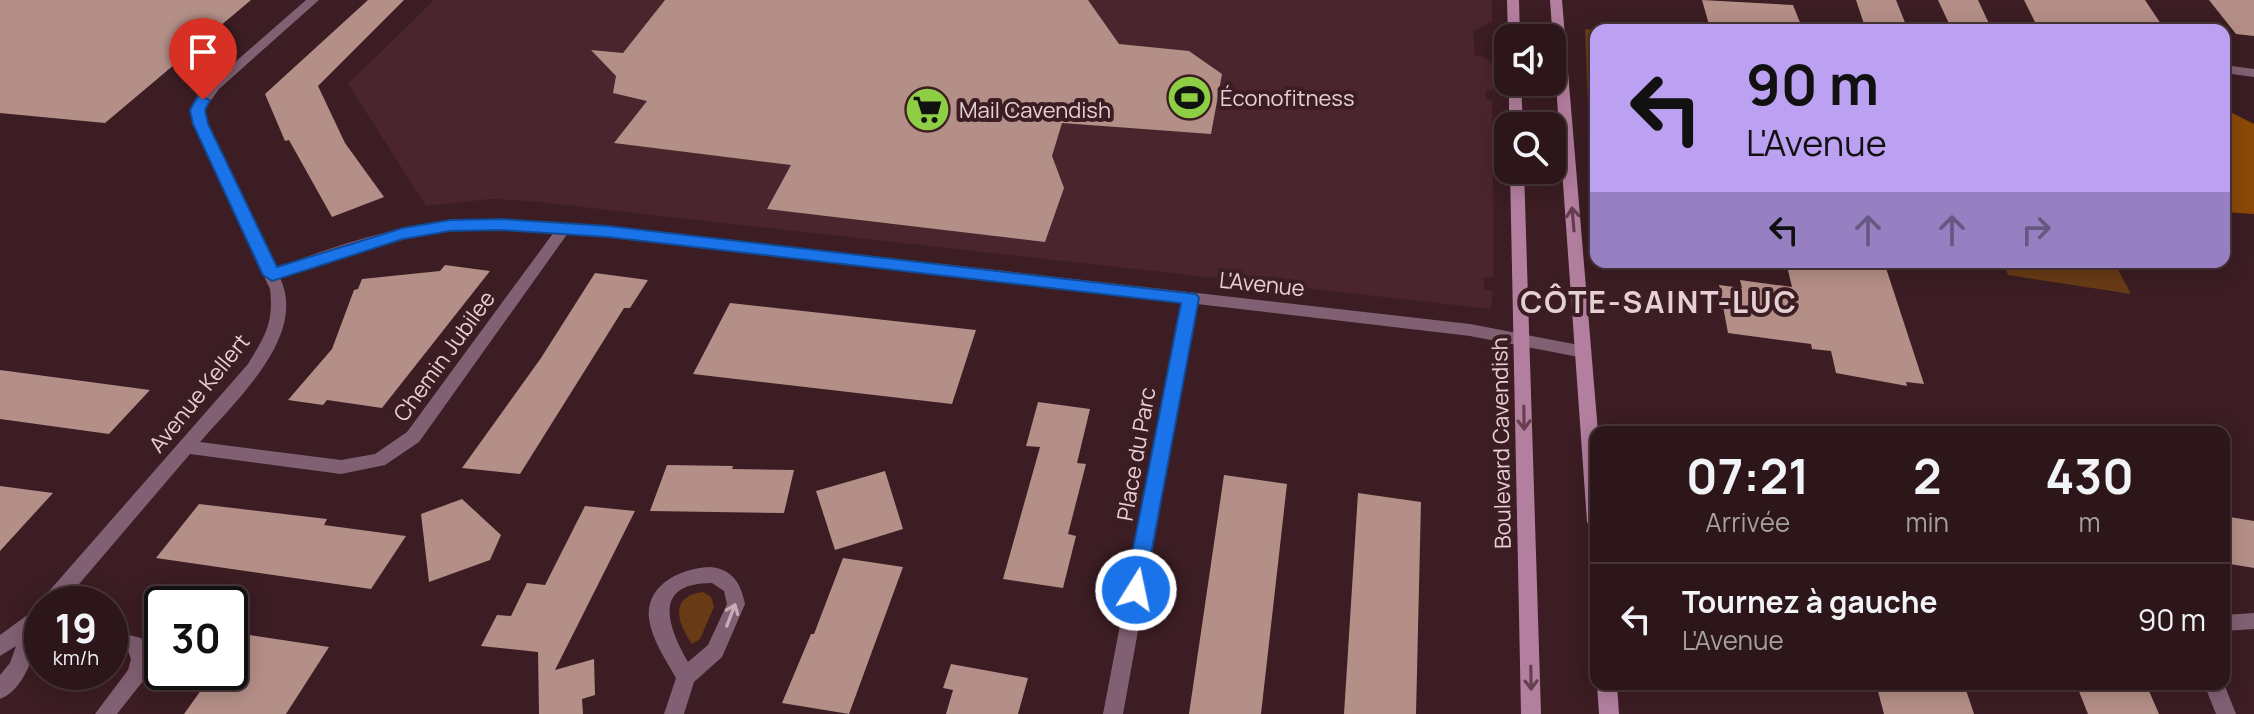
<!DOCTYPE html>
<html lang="fr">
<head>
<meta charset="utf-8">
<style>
  body { margin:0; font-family:Manrope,sans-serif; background:#341f23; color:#f1f3f6; height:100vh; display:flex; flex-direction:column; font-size:30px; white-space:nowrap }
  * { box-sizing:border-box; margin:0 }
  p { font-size:26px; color:#a69fa2 }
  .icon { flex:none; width:44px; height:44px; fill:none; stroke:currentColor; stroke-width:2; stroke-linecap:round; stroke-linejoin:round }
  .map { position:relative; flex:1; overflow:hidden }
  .sheet { position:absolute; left:1590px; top:426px; width:640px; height:264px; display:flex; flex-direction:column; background:#2c161a; border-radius:16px; box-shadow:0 4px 20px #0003,0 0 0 2px #483539 }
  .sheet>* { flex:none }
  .top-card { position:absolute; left:1590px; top:24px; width:640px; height:244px; border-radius:16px; box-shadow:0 4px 20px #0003,0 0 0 2px #483539; background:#bca0f2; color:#111; overflow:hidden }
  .fabs { position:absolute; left:1494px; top:24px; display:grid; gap:16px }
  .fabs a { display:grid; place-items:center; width:72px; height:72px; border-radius:16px; background:#2c161a; box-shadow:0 4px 20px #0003,0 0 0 2px #483539; font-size:40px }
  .speed { position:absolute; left:24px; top:586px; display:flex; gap:16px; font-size:40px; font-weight:700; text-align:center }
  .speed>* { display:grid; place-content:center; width:104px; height:104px; border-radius:50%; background:#2c161a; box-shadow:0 4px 20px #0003,0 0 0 2px #483539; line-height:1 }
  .speed small { font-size:20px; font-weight:400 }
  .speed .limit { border:4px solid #111; border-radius:12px; background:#fff; color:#111 }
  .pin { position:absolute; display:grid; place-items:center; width:68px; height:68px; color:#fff; margin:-82px -34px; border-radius:50% 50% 50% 0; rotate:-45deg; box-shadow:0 0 8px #0007 }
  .pin .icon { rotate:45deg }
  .me { position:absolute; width:88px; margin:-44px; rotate:10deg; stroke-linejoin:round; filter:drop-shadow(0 0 6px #0008) }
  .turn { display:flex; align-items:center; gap:28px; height:168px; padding:0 24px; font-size:36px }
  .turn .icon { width:104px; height:104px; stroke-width:2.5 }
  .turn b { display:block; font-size:56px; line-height:68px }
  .lanes { display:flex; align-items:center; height:76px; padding:0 24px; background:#0003; justify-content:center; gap:40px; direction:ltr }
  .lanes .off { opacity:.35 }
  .eta { display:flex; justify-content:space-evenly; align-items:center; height:136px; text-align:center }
  .eta b { font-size:48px; font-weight:700; line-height:56px }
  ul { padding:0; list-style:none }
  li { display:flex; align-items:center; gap:24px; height:112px; padding:0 24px; border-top:2px solid #483539 }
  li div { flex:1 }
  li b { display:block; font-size:30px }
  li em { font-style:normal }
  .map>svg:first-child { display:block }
</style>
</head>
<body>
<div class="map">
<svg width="2254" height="714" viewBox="0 0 2254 714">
  <rect width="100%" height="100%" fill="#3b1d23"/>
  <path fill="#4a252d" d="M434,0H1492V22L1473,31L1475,55L1486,58L1493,67V91L1486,90V99L1492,101L1494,277H1484V289L1493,291L1491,309L529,201L490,199L426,206L348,84Z"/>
  <path fill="#683b16" d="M1585,29L1596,30V132L1589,131Z
    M2003,262H2114L2131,294L2008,275Z
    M703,592L711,597L714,607L700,639L692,644C677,623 669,596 703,592Z"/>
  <path fill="#8b4905" d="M2224,109L2254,124V214L2224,212Z"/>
  <path fill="#b48f87" d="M0,0H251L105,123L0,113Z
    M368,0H404L318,86L345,143L384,197L332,217L289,140L285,141L265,94Z
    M665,0H1088L1119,44L1189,51L1222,74L1211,134L1062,123L1052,156L1064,188L1045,242L767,209L791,165L614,143L647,101L613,93L616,76L591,50L623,53Z
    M1702,0L1793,5L1803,30L1710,28Z
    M1856,0H1896L1908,30H1866Z
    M1938,0H1978L1992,30H1952Z
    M2024,0H2145L2165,30H2039Z
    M2209,0H2254V36L2236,34Z
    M1786,262H1884L1924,384L1906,382L1907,386L1836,373L1831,351L1812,349L1811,344L1728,333L1719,285L1742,288L1740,280L1792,287Z
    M445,265L490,271L382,408L327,400L323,405L288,400L332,349L354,290L358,289L362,279L440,271Z
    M595,273L648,280L630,308H624L520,474L462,468L541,358Z
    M730,303L976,330L952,404L693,374Z
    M0,370L150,390L109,434L0,419Z
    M1038,402L1090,409L1077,463L1086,464L1068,534L1076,536L1063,588L1003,579L1040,447L1026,446Z
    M667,465L733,466L732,469L794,470L784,513L650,511Z
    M885,471L903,529L835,550L816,491Z
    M1224,475L1287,484L1261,714H1189Z
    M0,486L53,493L0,551Z
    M1358,493L1421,502L1416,714H1344Z
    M462,499L501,535L490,560L429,582L421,514Z
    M199,504L327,519L324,525L406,536L371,589L156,558Z
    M585,506L635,511L555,670L594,659L595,695L582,699L583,714H539L538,652L481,646L497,615L511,616L527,583L545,585Z
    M2224,516L2254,521V568L2224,563Z
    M843,558L903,567L849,714L782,703L811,634H814Z
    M243,634L329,647L286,714H184L214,672H230V651Z
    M951,664L1028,678L1018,714H946L953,690L943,688Z
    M1876,684H1964L1974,714H1884Z
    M2076,684H2146L2159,714H2088Z"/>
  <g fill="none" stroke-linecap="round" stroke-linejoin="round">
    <path fill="#816073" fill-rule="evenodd" d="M306,0H319L219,89L204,110L207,124L276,268C337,245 400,224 466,220C513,217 561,224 608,226L1470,324L1584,346L1592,352L1584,358L1470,336L1197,304L1123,714H1103L1182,302L568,233L419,442L385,465L341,474L190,454L62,604H42C42,632 30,688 0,699V675L10,663L16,646L0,656V635L41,605L43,598L248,364C265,336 274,323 270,289L193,124L190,110L211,83ZM469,229L554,232L407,432L375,454L341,460L200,442C235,401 308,336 280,278C342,254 403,235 469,229Z
      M2224,65L2254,69V77L2224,73Z
      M710,567C733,569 741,584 745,604L722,657L694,682L684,714H664L676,678C666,660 652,640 649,619C645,584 682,568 710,567ZM712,583L724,591L727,604L708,645L688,662C668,627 651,583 712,583Z
      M2254,613V629L2224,631V615Z
      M110,630L141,638L151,659L143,681L117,714H95L128,670L131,659L128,651L110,648Z
      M2204,684H2224L2236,714H2216Z"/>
    <path fill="#b37f9f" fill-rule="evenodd" d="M1507,0H1519L1520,38H1508Z
      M1550,0H1562L1598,432L1596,529L1590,527L1587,522Z
      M1509,82H1521L1523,126H1509Z
      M1510,170H1524L1541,714H1521Z
      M1597,684H1617L1619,714H1599Z"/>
  </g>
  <defs><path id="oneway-shaft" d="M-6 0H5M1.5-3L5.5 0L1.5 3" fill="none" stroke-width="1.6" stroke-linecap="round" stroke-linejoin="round" transform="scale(2)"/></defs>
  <g stroke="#653f4e">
    <use href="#oneway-shaft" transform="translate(1573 219) rotate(-95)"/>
    <use href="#oneway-shaft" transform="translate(1524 418) rotate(89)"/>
    <use href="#oneway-shaft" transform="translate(1531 678) rotate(89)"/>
  </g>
  <use stroke="#c7aeb6" href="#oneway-shaft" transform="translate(731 615) rotate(-69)"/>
  <path fill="#1a73e8" stroke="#114b97" stroke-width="2" d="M198,96L210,100L205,110L208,124L277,267L403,228L450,220L501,219L608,226L1196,294L1199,298L1143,597H1128L1125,590L1181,303L608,237L501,230L450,231L403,239L272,281L263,275L193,124L190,110Z"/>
  <defs>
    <symbol id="stadium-disc" viewBox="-11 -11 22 22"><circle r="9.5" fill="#8dce44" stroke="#3b1d23"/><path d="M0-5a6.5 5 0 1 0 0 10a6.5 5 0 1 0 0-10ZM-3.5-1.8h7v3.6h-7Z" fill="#111"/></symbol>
    <symbol id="supermarket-disc" viewBox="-11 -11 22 22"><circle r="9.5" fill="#8dce44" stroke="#3b1d23"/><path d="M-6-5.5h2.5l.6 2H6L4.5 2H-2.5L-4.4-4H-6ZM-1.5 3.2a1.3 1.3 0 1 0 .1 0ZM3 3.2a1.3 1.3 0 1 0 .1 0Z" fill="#111"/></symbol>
  </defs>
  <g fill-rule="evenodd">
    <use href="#stadium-disc" x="1164" y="72" width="51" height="51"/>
    <use href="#supermarket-disc" x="902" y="84" width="51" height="51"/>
  </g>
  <g text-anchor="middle" stroke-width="8" stroke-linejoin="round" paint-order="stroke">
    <g font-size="22" fill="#e5d0d3" stroke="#3b1d23" text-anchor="start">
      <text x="1220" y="106">Éconofitness</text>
      <text x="959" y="118">Mail Cavendish</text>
    </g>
    <g font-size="22" fill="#e5d0d3" stroke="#3b1d23">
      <text transform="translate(1262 284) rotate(6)" y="8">L'Avenue</text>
      <text transform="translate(444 356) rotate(-54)" y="8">Chemin Jubilee</text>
      <text transform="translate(199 393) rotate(-51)" y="8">Avenue Kellert</text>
      <text transform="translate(1501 443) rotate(-91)" y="8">Boulevard Cavendish</text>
      <text transform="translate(1136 454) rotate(-80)" y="8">Place du Parc</text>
    </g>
    <g font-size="30" font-weight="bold" letter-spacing="2" fill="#e5d0d3" stroke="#3b1d23">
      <text x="1659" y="313">CÔTE-SAINT-LUC</text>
    </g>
  </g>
</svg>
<div class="fabs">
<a><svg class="icon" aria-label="sound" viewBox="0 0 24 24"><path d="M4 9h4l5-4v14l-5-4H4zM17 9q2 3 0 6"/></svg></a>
<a><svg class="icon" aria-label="search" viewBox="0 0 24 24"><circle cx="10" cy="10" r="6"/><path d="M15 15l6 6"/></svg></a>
</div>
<div class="speed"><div>19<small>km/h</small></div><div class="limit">30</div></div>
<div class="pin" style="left:203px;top:100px;background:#d93025"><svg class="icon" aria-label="arrive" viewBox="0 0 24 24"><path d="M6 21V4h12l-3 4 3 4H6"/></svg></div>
<svg class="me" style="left:1136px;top:590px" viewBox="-20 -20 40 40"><circle r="17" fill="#1a73e8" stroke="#fff" stroke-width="3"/><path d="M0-11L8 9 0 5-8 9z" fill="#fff"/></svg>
<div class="top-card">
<div class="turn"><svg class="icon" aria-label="left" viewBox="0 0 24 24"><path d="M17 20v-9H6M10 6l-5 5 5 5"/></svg><div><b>90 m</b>L'Avenue</div></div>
<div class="lanes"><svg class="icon" aria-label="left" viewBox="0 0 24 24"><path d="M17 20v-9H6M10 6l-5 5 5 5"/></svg><svg class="icon off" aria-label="ahead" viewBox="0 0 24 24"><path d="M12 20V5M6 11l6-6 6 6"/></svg><svg class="icon off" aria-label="ahead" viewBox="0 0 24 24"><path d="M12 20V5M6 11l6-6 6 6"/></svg><svg class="icon off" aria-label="right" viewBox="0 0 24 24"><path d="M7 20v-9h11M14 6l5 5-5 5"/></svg></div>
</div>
<section class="sheet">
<div class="eta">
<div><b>07:21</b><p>Arrivée</p></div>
<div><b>2</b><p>min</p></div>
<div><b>430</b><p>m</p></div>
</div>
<ul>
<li><svg class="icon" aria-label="left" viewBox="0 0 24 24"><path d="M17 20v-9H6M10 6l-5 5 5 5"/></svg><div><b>Tournez à gauche</b><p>L'Avenue</p></div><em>90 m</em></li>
</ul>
</section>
</div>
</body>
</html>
